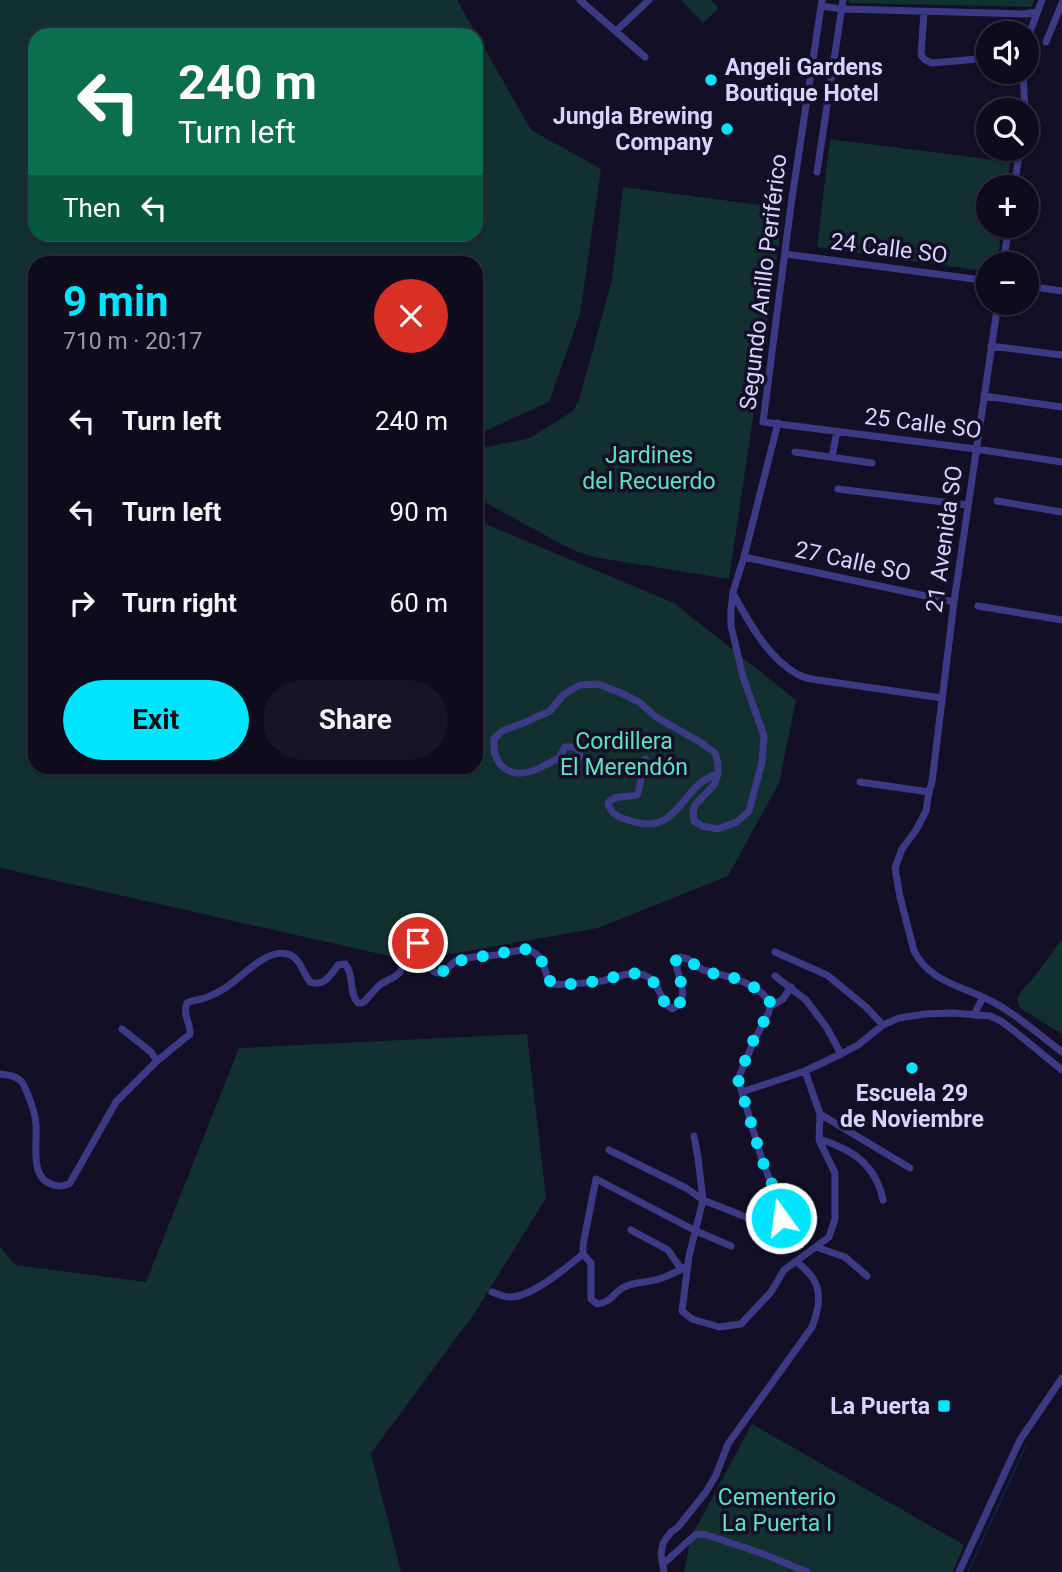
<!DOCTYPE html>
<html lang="en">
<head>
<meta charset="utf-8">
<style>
  body { margin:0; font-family:Roboto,sans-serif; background:#171425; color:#f1f3f6; height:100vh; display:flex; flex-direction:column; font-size:26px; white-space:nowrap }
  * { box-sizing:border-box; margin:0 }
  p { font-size:23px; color:#9b9ba3 }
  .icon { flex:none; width:38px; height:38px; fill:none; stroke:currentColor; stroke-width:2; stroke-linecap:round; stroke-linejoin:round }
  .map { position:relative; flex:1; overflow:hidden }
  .panel { position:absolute; left:28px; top:256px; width:455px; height:518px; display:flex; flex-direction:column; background:#0e0b1c; border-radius:21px; box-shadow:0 2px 5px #0004,0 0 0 2px #2e2b3b }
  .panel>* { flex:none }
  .banner { position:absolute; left:28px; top:28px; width:455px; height:214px; border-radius:21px; box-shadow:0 2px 5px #0004,0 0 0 2px #2e2b3b; background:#0b6e4f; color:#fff; overflow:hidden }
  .buttons { position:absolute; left:976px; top:21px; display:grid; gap:14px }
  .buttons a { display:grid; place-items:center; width:63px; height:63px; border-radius:50%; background:#0e0b1c; box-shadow:0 2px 5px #0004,0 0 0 2px #2e2b3b; font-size:35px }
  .pin { position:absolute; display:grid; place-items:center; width:60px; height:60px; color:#fff; margin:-30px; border:4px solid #fff; border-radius:50%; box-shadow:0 2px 7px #0007 }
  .me { position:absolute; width:77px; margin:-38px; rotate:346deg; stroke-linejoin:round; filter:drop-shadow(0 0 5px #0008) }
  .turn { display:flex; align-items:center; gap:24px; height:147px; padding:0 35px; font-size:32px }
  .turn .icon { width:91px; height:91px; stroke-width:2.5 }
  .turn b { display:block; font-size:49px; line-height:60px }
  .then { display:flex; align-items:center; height:66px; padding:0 35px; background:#0003; gap:14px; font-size:26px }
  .round { display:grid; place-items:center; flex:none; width:74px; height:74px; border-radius:37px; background:#171425 }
  .head { display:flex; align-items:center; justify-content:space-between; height:119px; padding:0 35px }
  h1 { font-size:42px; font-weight:700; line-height:52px; color:#00e5ff }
  .cta { display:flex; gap:14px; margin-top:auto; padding:14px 35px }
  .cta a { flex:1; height:80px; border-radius:42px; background:#00e5ff; color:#111; font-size:28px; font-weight:700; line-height:80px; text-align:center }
  .cta a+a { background:#171425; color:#f1f3f6 }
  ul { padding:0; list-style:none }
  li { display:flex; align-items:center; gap:21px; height:91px; padding:0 35px }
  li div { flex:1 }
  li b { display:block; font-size:26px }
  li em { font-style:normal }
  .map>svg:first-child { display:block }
</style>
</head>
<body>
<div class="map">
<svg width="1062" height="1572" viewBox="0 0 1062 1572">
  <rect width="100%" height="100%" fill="#130f26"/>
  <path fill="#12302f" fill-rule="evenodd" d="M0,0H457L531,130L601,169L580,314L549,402L476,435V262H35V766H476V520L674,603L796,700L779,783L728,876L598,928L411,961L0,868ZM35,35H476V234H35Z
    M681,0H711L719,8L703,23Z
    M849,0H1034L1032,7L849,3Z
    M830,139L1010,162L1007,187H989V226H1002L997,264H989V272L817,247Z
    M623,187L784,208L729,579L593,557L576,551L563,545L486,503L476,500V449L530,438L573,411L579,400L612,280Z
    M1062,939V1034L1020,1008L1017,999L1019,994L1034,977Z
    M527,1034L546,1198L474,1314L371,1453L401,1572H0V1246L15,1265L146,1282L239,1048Z
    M752,1424L964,1545L953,1572H684L691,1537Z"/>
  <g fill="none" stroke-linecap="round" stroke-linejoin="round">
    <path stroke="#0c2248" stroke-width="2" d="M968,1572L1026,1445"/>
    <path stroke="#3d3a85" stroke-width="7" d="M580,0L645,57
      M822,0L791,205L763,422L976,449L1062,462
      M821,6L842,9L1024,14L1037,12
      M924,12L921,55L925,60L932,63L989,58
      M616,31L649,0
      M1027,40L1042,0
      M1046,42L1062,3
      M1023,72L1025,110
      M817,172L843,0
      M1014,187L1020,149
      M785,254L989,281
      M1003,264L1009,226
      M1027,286L1062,291
      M998,303L954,602L932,782L929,792L926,811L916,830L902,849L895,868L900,897L914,951C931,985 970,987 1000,1006C1022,1019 1042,1037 1062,1052
      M991,346L1062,355
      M984,396L1062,407
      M795,452L872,463
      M832,457L837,431
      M838,489L967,505
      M997,501L1062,512
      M744,557L954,602
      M733,593C748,621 768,658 797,674C803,678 811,679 818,680L942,698
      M978,606L1062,620
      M645,759L639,789L637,795C627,798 614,794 608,803C611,814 618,817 628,820C681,839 679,784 718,774
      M562,760L560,756L565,747C579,745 585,754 574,764C568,764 564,760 557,759C549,763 540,768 532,771C507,779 492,763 494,739L502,731L521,724L550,711L563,695L580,685L598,684L621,693L639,702L656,717L700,742L715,753L718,763V774L714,785L695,805L693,812L694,821L702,826L718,829L737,822L749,811L762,762L764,736L743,677L731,626V610L733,592L744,557L778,423
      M860,782L929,792
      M775,952L827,975L866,1007L883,1025
      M775,976L806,1000L827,1028L841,1054
      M770,1007L783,999L791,987
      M974,1015L983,997
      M122,1029L151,1052L157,1061
      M0,1074C7,1075 15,1075 21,1081C25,1085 34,1110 35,1117C40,1138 26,1178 54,1185C61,1187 64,1186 70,1183L116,1102L157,1061L190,1034C191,1023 182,1015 187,1003C193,1000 196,1000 202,999C209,997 216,993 222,990C240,980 265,948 287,954C300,957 303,973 310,982C324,987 331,975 338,965L345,964C355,975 348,992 358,1003H362L365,1001C370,995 375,989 381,984C387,980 395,978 400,972C407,961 399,949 411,942C432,945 425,972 438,973C445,974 450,964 456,961C468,956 483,957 496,955C507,953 517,949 529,950C543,955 544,967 548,980C549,981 550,983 552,984C557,986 594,982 602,981C614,978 627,972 640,974C660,977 658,1001 672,1009C694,998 675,976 676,960L680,957L688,959L703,970L730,977L744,982L762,993L770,1002L769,1012L753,1043L738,1079L762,1160L781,1209V1218L774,1226L766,1225L703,1200L686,1188L609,1150
      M742,1092L805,1071L841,1054L858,1045L883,1025L899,1018L925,1014L953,1013L990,1016L1001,1021L1013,1030L1062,1070
      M820,1114L910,1168
      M694,1136L698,1158L703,1200L689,1256L682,1311L692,1319L719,1327L741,1324L771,1292L784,1270L829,1237L835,1219V1173L819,1140L820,1114L805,1071
      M819,1140C826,1140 833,1144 840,1147C863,1157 878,1175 883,1200
      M631,1230L668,1250L681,1269
      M816,1247L845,1257L867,1276
      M688,1266C680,1270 671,1275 662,1278C650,1283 636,1281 624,1287C613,1293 611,1303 597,1304L591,1299V1263L583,1254V1245L596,1179L696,1231L731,1246
      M492,1292C497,1294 504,1297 509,1297C531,1298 567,1267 583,1254
      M663,1564L695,1535L704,1534L761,1553L807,1572
      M664,1572L661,1554L663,1543L671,1532L678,1527L706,1492L716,1475L728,1444L812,1327C818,1311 823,1292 812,1277C808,1271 801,1266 796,1261
      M959,1572L1020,1440L1062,1378"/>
  </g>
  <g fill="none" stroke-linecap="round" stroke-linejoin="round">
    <path stroke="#00e5ff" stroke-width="12" stroke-dasharray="0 21.6" d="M418,943L424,949L430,966L435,972L438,973L442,972L457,961L523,949C551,952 537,974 554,984C568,985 583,983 598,981C613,979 630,969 646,976C660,983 659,1002 672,1009C694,998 675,976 676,960L680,957C690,959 695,967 705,971C712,974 719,974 727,976C741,979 762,989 770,1002L769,1012L752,1043L738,1079L762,1160L779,1201L781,1209V1218"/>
  </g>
  <g fill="#00e5ff" stroke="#130f26" stroke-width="2.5">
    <circle cx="711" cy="80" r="7"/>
    <circle cx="727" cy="129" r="7"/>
    <circle cx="912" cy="1068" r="7"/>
    <rect x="937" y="1399" width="14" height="14" rx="3.5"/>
  </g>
  <g text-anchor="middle" stroke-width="7" stroke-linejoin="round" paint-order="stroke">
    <g font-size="23" font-weight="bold" fill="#d9d4ff" stroke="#130f26" text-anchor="end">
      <text x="725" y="75" text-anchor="start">Angeli Gardens<tspan x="725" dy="26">Boutique Hotel</tspan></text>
      <text x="713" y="124">Jungla Brewing<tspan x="713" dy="26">Company</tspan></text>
      <text x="912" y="1101" text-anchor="middle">Escuela 29<tspan x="912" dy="26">de Noviembre</tspan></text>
      <text x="930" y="1414">La Puerta</text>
    </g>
    <g font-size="23" fill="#d9d4ff" stroke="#130f26">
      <text transform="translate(889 248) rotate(7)" y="8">24 Calle SO</text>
      <text transform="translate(763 282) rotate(-83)" y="8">Segundo Anillo Periférico</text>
      <text transform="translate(923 423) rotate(7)" y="8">25 Calle SO</text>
      <text transform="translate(944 539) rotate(-82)" y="8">21 Avenida SO</text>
      <text transform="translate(853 561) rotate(12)" y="8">27 Calle SO</text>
    </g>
    <g font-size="23" fill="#5fe0c0" stroke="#130f26">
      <text x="649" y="463">Jardines<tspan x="649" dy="26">del Recuerdo</tspan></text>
      <text x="624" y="749">Cordillera<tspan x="624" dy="26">El Merendón</tspan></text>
      <text x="777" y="1505">Cementerio<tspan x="777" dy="26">La Puerta I</tspan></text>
    </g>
  </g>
</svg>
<div class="buttons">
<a><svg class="icon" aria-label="sound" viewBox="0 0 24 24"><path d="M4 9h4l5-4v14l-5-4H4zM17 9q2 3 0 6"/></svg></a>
<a><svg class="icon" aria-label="search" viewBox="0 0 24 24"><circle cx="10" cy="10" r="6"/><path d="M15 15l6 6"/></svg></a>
<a>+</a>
<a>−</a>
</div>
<div class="pin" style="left:418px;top:943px;background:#d93025"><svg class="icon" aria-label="arrive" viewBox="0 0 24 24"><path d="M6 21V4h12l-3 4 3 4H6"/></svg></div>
<svg class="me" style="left:781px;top:1218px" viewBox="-20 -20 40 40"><circle r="17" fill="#00e5ff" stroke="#fff" stroke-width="3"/><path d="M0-11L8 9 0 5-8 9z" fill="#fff"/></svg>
<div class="banner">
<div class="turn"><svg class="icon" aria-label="left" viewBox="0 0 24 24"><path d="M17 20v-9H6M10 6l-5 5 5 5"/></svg><div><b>240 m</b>Turn left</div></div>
<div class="then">Then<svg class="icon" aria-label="left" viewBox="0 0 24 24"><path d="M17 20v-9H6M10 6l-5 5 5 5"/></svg></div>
</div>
<section class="panel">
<div class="head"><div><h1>9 min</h1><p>710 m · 20:17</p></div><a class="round" style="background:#d93025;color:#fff"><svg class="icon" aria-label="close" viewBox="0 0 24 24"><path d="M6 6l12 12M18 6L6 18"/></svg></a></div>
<ul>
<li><svg class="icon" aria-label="left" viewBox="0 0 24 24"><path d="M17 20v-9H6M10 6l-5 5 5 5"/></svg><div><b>Turn left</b></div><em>240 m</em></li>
<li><svg class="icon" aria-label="left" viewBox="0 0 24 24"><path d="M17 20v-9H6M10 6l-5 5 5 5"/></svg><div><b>Turn left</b></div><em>90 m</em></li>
<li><svg class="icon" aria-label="right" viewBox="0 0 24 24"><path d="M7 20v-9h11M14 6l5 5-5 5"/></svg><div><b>Turn right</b></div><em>60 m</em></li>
</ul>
<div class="cta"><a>Exit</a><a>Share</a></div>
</section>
</div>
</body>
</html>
